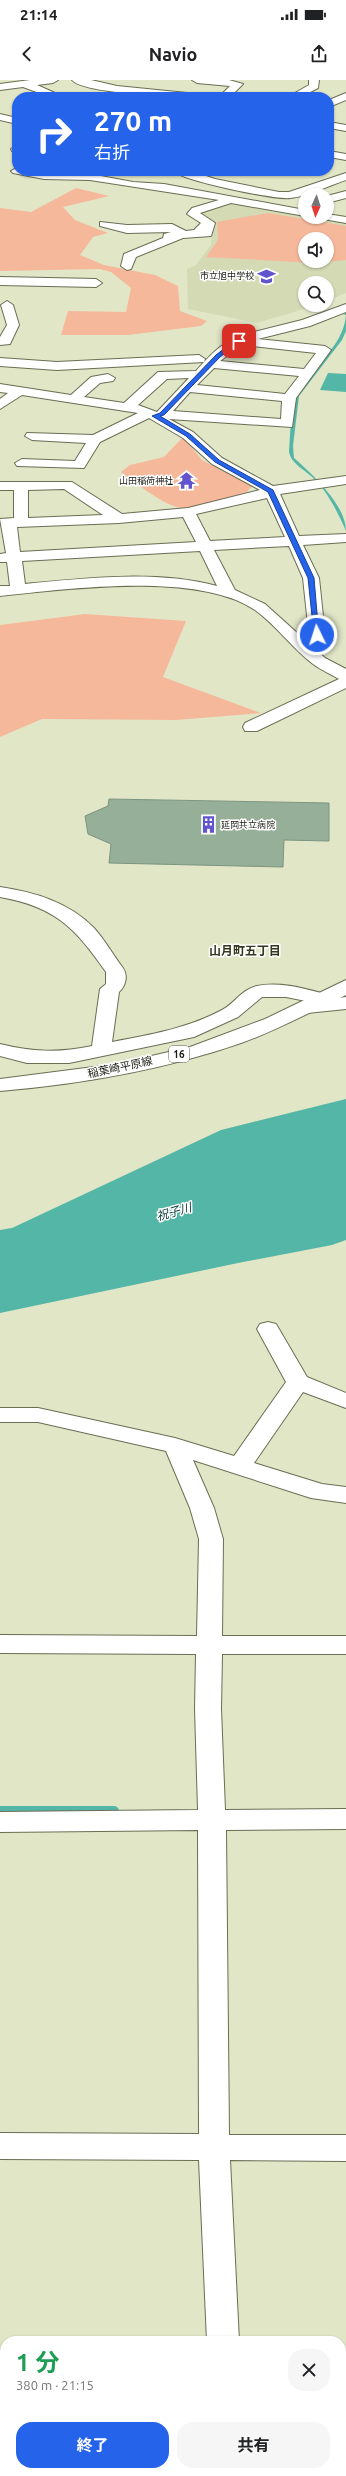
<!DOCTYPE html>
<html lang="ja">
<head>
<meta charset="utf-8">
<style>
  body { margin:0; font-family:Ubuntu,"Noto Sans JP",sans-serif; background:#f6f6f6; color:#202124; height:100vh; display:flex; flex-direction:column; font-size:15px; white-space:nowrap }
  * { box-sizing:border-box; margin:0 }
  p { font-size:13px; color:#757577 }
  .icon { flex:none; width:22px; height:22px; fill:none; stroke:currentColor; stroke-width:2; stroke-linecap:round; stroke-linejoin:round }
  .map { position:relative; flex:1; overflow:hidden }
  .drawer { position:absolute; left:0px; top:2256px; width:346px; height:140px; display:flex; flex-direction:column; background:#fff; border-radius:16px 16px 0 0; box-shadow:0 1px 3px #0004 }
  .drawer>* { flex:none }
  .guide { position:absolute; left:12px; top:12px; width:322px; height:84px; border-radius:16px; box-shadow:0 1px 3px #0004; background:#2563eb; color:#fff; overflow:hidden }
  .needle { width:26px; rotate:183deg }
  .fabs { position:absolute; left:298px; top:108px; display:grid; gap:8px }
  .fabs a { display:grid; place-items:center; width:36px; height:36px; border-radius:50%; background:#fff; box-shadow:0 1px 3px #0004; font-size:20px }
  .pin { position:absolute; display:grid; place-items:center; width:34px; height:34px; color:#fff; margin:-17px; border-radius:8px; box-shadow:0 2px 6px #0006 }
  .me { position:absolute; width:44px; margin:-22px; rotate:356deg; stroke-linejoin:round; filter:drop-shadow(0 0 3px #0008) }
  .turn { display:flex; align-items:center; gap:14px; height:84px; padding:0 16px; font-size:18px }
  .turn .icon { width:52px; height:52px; stroke-width:2.5 }
  .turn b { display:block; font-size:28px; line-height:34px }
  .round { display:grid; place-items:center; flex:none; width:42px; height:42px; border-radius:16px; background:#f6f6f6 }
  .headline { display:flex; align-items:center; justify-content:space-between; height:68px; padding:0 16px }
  h1 { font-size:24px; font-weight:700; line-height:30px; color:#1e9e55 }
  .cta { display:flex; gap:8px; margin-top:auto; padding:8px 16px }
  .cta a { flex:1; height:46px; border-radius:16px; background:#2563eb; color:#fff; font-size:16px; font-weight:700; line-height:46px; text-align:center }
  .cta a+a { background:#f6f6f6; color:#202124 }
  .status { display:flex; justify-content:space-between; align-items:center; height:28px; padding:0 20px; background:#fff; direction:ltr }
  .status svg { height:11px; fill:currentColor }
  header { display:flex; justify-content:space-between; align-items:center; height:52px; padding:0 16px; background:#fff; font-size:18px; font-weight:700 }
  .map>svg:first-child { display:block }
</style>
</head>
<body>
<div class="status"><b>21:14</b><svg viewBox="0 0 49 12"><path d="M0 12V9h3v3zM5 12V6h3v6zM10 12V3h3v9zM15 12V0h3v12zM26 1h20v11H26zM47 4h2v5h-2z"/></svg></div>
<header><svg class="icon" aria-label="back" viewBox="0 0 24 24"><path d="M15 5l-7 7 7 7"/></svg>Navio<svg class="icon" aria-label="share" viewBox="0 0 24 24"><path d="M12 15V3M7 8l5-5 5 5M5 13v7h14v-7"/></svg></header>
<div class="map">
<svg width="346" height="2396" viewBox="0 0 346 2396">
  <rect width="100%" height="100%" fill="#e1e6c7"/>
  <path fill="#d4dab4" fill-rule="evenodd" d="M232,122L346,143V213L327,221V203H305V225H317L257,243L188,229L187,189L196,185L211,165L213,143L198,134L199,132ZM305,159H327V181H305Z"/>
  <path fill="#f6b89a" fill-rule="evenodd" d="M76,108L109,116L63,127L75,140L108,153L93,157L80,175L104,185L155,195L178,206L180,231L207,241L201,246L128,255H61L68,231L126,232L131,208L111,192L100,189L0,191V128L31,132Z
    M268,133L346,146V180L314,183L206,177L218,160L217,142ZM305,159H327V181H305Z
    M183,357L202,380L252,406L247,412C229,417 194,432 177,427C161,423 134,402 121,392L130,385L164,377Z
    M85,534L186,541L163,597L261,633L176,640L42,639L0,657V545Z"/>
  <path fill="#54b6a7" d="M345,233H346V251L342,260L299,316L293,366L294,378C312,394 346,425 346,451C338,433 326,408 311,396C303,389 291,383 289,372C290,360 291,324 296,314C310,287 343,269 346,235L343,234Z
    M328,293L346,294V312L320,310Z
    M346,1019V1160L332,1165L238,1183L0,1233V1150L12,1148L221,1050Z"/>
  <g fill="none" stroke-linecap="round" stroke-linejoin="round">
    <path stroke="#54b6a7" stroke-width="10" d="M0,1731H114"/>
  </g>
  <path fill="#96af99" stroke="#7d947f" d="M109,719L329,723V761L284,760L283,787L109,783L111,764L88,754L85,736L108,726Z"/>
  <g fill="none" stroke-linecap="round" stroke-linejoin="round">
    <defs>
      <path id="minor" d="M30,0H58L53,3L37,5L64,17H50L23,7L0,10V4Z
        M72,0H91L117,6L197,14L202,17C181,17 83,14 72,0Z
        M192,0H229L243,4L230,17H219L230,6L197,3Z
        M309,0H319L318,8L301,17H288L309,5Z
        M346,13V20L329,27V20Z
        M0,34L17,38V44L0,40Z
        M329,42L346,45V51L329,48Z
        M16,66L17,72L12,71L11,69Z
        M329,71L346,74V80L329,77Z
        M17,88V91L90,94L133,102L164,104L305,130V136L231,123L200,133L215,143L211,156L183,158L136,177L131,189L127,190L121,186L124,174L163,158L164,154L171,152L127,153L100,146V142L127,145L172,144L186,151L194,150L201,143L187,134L192,128L219,120L90,100L44,99L13,93L11,91Z
        M174,91H191L215,99L279,112H289L346,93V100C328,106 309,116 290,118C276,120 182,101 174,91Z
        M346,111V118L327,123V116Z
        M327,134L346,137V143L323,139L321,137H327Z
        M0,197L96,199L102,203L96,207L0,205Z
        M7,221L13,225L19,245L10,264L0,265V257L7,245L1,225Z
        M346,224V232L310,246L258,259L325,266L331,270L296,318L292,347L169,339L193,352L222,378L273,406L346,396V404L280,414L299,456L346,454V462L303,465L319,498L325,555L314,568L325,578L346,589V608L257,651H245L243,647L245,643L339,599C331,594 321,590 313,584C292,568 276,545 255,530C198,491 66,509 0,516V506H10L7,482H0V474L6,473L0,439L14,438V410H0V402H72L122,434L188,428L260,410L212,384L183,358L149,338L100,362L84,388L17,386L15,383L22,379L75,381L86,363L32,360L25,356L27,353L93,355L138,333L22,315L0,329V319L8,313L0,312V304L71,315L91,297L108,294L115,298L113,301L100,303L84,317L124,323L158,292L196,291C208,278 226,256 245,258L246,254L302,240ZM242,265L316,273L304,289L220,281ZM214,288L299,296L285,314L197,305ZM189,298L157,332L138,325L167,299ZM190,312L282,321L281,339L173,331ZM64,409L103,435L28,438V410ZM267,418L285,457L210,461L196,434ZM183,437L196,462L20,472L17,447L119,443ZM289,466L303,498L309,554L305,560L265,524L235,510L214,470ZM200,471L217,506C156,490 87,498 25,504L22,481Z
        M199,275L205,279L204,282L57,290L0,286V278L57,282Z
        M0,807C34,812 69,822 94,848C105,860 113,875 123,888C128,895 126,906 119,912L112,962C152,954 186,949 222,930C235,923 242,909 257,906C280,901 306,909 329,915L331,919L346,917V929L307,933L300,931L297,927L300,923L306,921L286,917H262L238,937L194,957L69,983H27L0,976V964C33,972 59,973 92,966L100,909L106,904V892C75,848 56,827 0,817Z
        M268,1242L276,1244L307,1297L346,1313V1328L303,1312L254,1383L322,1404L346,1407V1423L311,1418L193,1380L214,1428L223,1459L222,1556H346V1574H222L221,1629L225,1730L346,1729V1749L226,1750L229,2055H346V2081L230,2080L239,2261H207L199,2080L0,2079V2053L199,2054L198,1750L0,1752V1732L198,1730L195,1629L196,1574L0,1573V1555L197,1556L199,1459L190,1428L166,1371L38,1342H0V1328H38L175,1358L234,1376L286,1302L257,1249L260,1244Z
        M210,2391H244L245,2396H211Z"/>
      <path id="major" d="M346,900V915L338,919C306,934 275,951 241,963C163,990 82,1004 0,1011V999L117,984L190,967L265,939Z"/>
    </defs>
    <use href="#minor" stroke="#6a6e53" stroke-width="2"/>
    <use href="#major" stroke="#6a6e53" stroke-width="2"/>
    <use href="#minor" fill="#fff" fill-rule="evenodd"/>
    <use href="#major" fill="#fff" fill-rule="evenodd"/>
  </g>
  <path fill="#2563eb" stroke="#184099" d="M237,259L241,261L220,277L164,335L160,336L190,354L219,380L273,410L314,498L319,557L314,555L308,498L268,412L215,382L186,356L152,336L160,333L216,275Z"/>
  <defs>
    <symbol id="school-bare" viewBox="-9 -9 18 18"><path d="M0-5L7-2L0 1L-7-2ZM-4 1L0 2.5L4 1V4Q0 6-4 4Z" fill="#6155ce" stroke="#fff" stroke-width="2.5" paint-order="stroke"/></symbol>
    <symbol id="temple-bare" viewBox="-9 -9 18 18"><path d="M0-6L5-2H3V0L6.5 2.5H4V6H1.5V3h-3V6H-4V2.5H-6.5L-3 0V-2H-5Z" fill="#6155ce" stroke="#fff" stroke-width="2.5" paint-order="stroke"/></symbol>
    <symbol id="building-bare" viewBox="-9 -9 18 18"><path d="M-4-6H4V6H1V3H-1V6H-4ZM-2.5-4.3h1.7v1.8h-1.7ZM.8-4.3h1.7v1.8H.8ZM-2.5-1h1.7V.8h-1.7ZM.8-1h1.7V.8H.8Z" fill="#6155ce" stroke="#fff" stroke-width="2.5" paint-order="stroke"/></symbol>
  </defs>
  <g fill-rule="evenodd">
    <use href="#school-bare" x="254" y="184" width="25" height="25"/>
    <use href="#temple-bare" x="174" y="388" width="25" height="25"/>
    <use href="#building-bare" x="196" y="732" width="25" height="25"/>
  </g>
  <g text-anchor="middle" stroke-width="3" stroke-linejoin="round" paint-order="stroke">
    <g font-size="9" fill="#1a1c11" stroke="#fff" text-anchor="end">
      <text x="254" y="199">市立旭中学校</text>
      <text x="173" y="404">山田稲荷神社</text>
      <text x="221" y="748" text-anchor="start">延岡共立病院</text>
    </g>
    <rect fill="#fff" stroke="#5f6058" stroke-width="1" x="169" y="966" width="20" height="16" rx="3"/>
    <g font-size="10" font-weight="bold" fill="#1a1c11">
      <text x="179" y="978">16</text>
    </g>
    <g font-size="11" fill="#1a1c11" stroke="#fff">
      <text transform="translate(120 987) rotate(-12)" y="4">稲葉崎平原線</text>
    </g>
    <g font-size="12" font-weight="bold" fill="#34371e" stroke="#fff">
      <text x="245" y="875">山月町五丁目</text>
    </g>
    <g font-size="12" font-style="italic" fill="#073730" stroke="#fff">
      <text transform="translate(174 1132) rotate(-16)" y="4">祝子川</text>
    </g>
  </g>
</svg>
<div class="fabs">
<a><svg class="needle" viewBox="-14 -14 28 28"><path d="M0-13l5 13h-10z" fill="#e53935"/><path d="M0 13l5-13h-10z" fill="#757577"/></svg></a>
<a><svg class="icon" aria-label="sound" viewBox="0 0 24 24"><path d="M4 9h4l5-4v14l-5-4H4zM17 9q2 3 0 6"/></svg></a>
<a><svg class="icon" aria-label="search" viewBox="0 0 24 24"><circle cx="10" cy="10" r="6"/><path d="M15 15l6 6"/></svg></a>
</div>
<div class="pin" style="left:239px;top:261px;background:#d93025"><svg class="icon" aria-label="arrive" viewBox="0 0 24 24"><path d="M6 21V4h12l-3 4 3 4H6"/></svg></div>
<svg class="me" style="left:317px;top:555px" viewBox="-20 -20 40 40"><circle r="17" fill="#2563eb" stroke="#fff" stroke-width="3"/><path d="M0-11L8 9 0 5-8 9z" fill="#fff"/></svg>
<div class="guide">
<div class="turn"><svg class="icon" aria-label="right" viewBox="0 0 24 24"><path d="M7 20v-9h11M14 6l5 5-5 5"/></svg><div><b>270 m</b>右折</div></div>
</div>
<section class="drawer">
<div class="headline"><div><h1>1 分</h1><p>380 m · 21:15</p></div><a class="round"><svg class="icon" aria-label="close" viewBox="0 0 24 24"><path d="M6 6l12 12M18 6L6 18"/></svg></a></div>
<div class="cta"><a>終了</a><a>共有</a></div>
</section>
</div>
</body>
</html>
